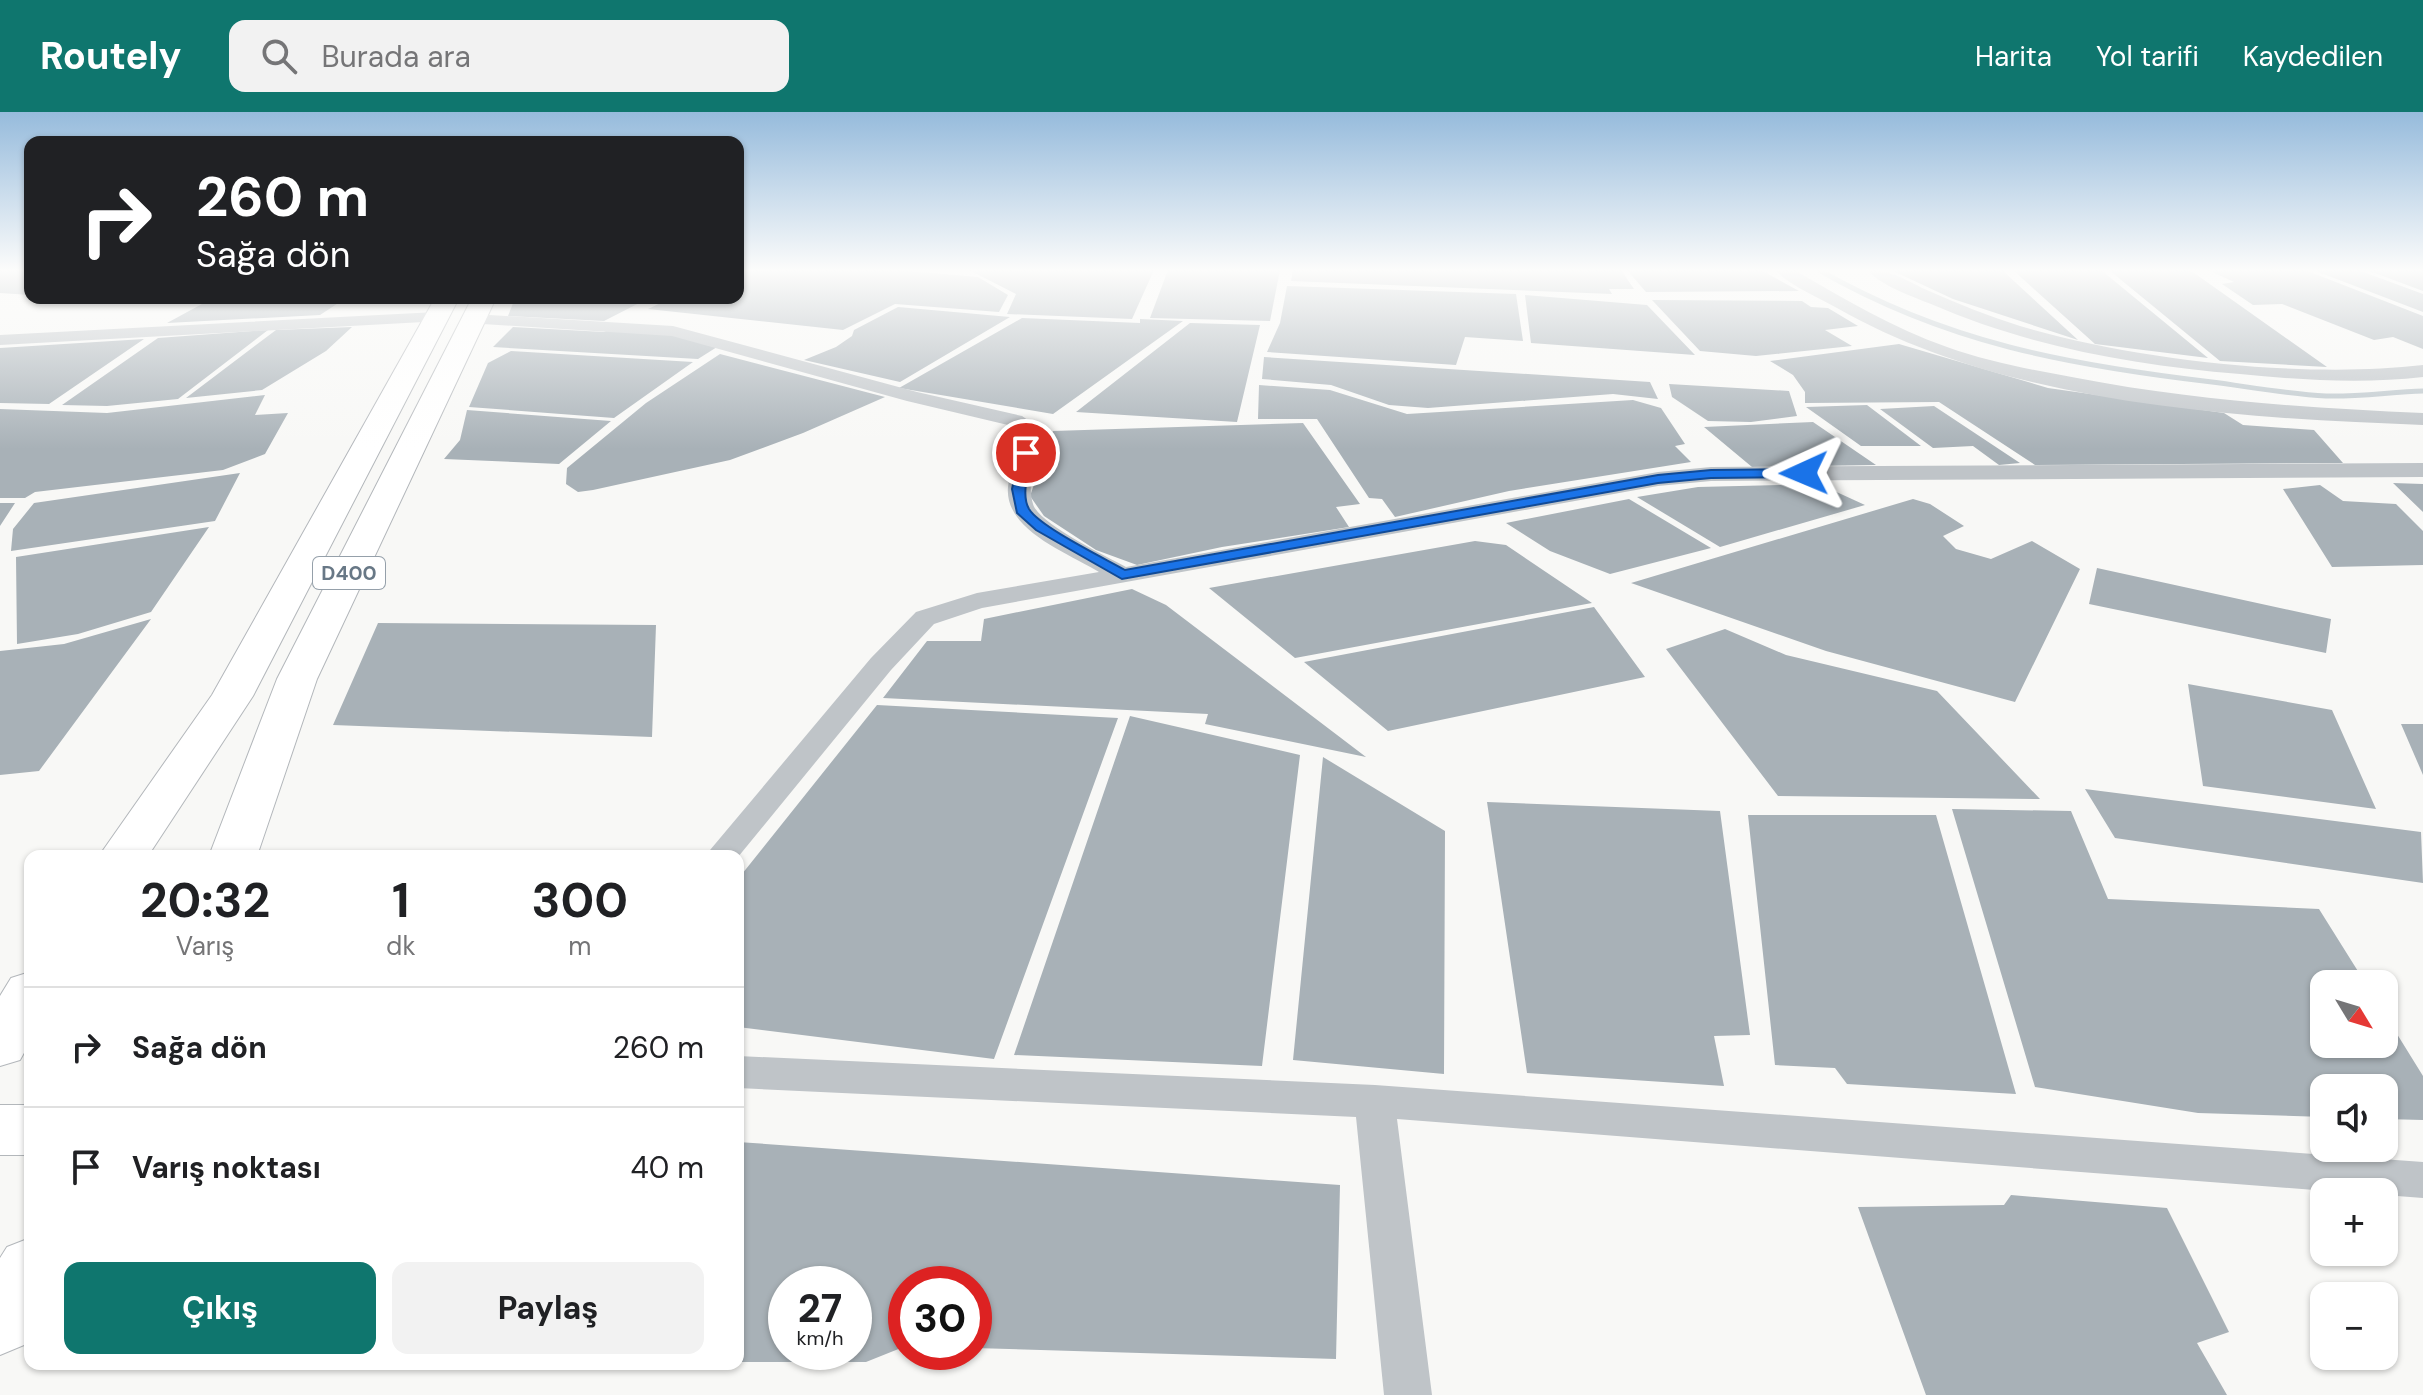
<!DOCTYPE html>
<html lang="tr">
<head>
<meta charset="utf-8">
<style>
  body { margin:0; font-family:"DM Sans",sans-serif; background:#f2f2f2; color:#202124; height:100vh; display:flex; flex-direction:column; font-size:30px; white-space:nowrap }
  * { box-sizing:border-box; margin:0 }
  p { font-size:26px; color:#757577 }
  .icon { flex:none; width:44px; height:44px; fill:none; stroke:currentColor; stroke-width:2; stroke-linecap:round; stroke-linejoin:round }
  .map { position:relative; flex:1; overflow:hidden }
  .panel { position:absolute; left:24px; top:738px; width:720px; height:520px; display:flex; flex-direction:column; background:#fff; border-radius:16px; box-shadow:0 2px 6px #0004 }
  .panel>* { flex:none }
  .guide { position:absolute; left:24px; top:24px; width:720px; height:168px; border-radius:16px; box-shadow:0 2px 6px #0004; background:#202124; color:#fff; overflow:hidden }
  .needle { width:52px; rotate:128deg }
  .tools { position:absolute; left:2310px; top:858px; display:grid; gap:16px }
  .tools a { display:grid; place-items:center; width:88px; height:88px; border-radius:16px; background:#fff; box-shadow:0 2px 6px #0004; font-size:40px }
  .speed { position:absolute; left:768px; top:1154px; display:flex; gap:16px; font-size:40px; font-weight:700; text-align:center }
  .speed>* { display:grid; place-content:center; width:104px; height:104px; border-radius:50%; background:#fff; box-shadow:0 2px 6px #0004; line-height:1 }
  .speed small { font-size:20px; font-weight:400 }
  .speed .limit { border:12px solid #d22; background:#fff; color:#111 }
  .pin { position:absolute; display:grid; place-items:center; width:68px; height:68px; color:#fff; margin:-34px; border:4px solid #fff; border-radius:50%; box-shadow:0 2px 8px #0007 }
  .me { position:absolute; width:88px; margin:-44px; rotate:269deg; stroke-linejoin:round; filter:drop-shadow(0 0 6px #0008) }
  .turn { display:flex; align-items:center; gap:28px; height:168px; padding:0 40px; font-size:36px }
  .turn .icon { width:104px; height:104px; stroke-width:2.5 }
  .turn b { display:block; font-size:56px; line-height:68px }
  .eta { display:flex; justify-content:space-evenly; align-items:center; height:136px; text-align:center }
  .eta b { font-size:48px; font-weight:700; line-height:56px }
  .primary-button { display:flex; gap:16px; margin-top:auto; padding:16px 40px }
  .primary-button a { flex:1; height:92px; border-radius:16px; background:#0f766e; color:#fff; font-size:32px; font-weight:700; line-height:92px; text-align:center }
  .primary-button a+a { background:#f2f2f2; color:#202124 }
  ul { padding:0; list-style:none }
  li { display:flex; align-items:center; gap:24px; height:120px; padding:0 40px; border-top:2px solid #e0e0e0 }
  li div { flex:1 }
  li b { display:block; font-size:30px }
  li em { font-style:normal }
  header { display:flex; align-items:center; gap:48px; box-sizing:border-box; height:112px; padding:0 40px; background:#0f766e; color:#fff }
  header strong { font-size:38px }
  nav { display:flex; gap:44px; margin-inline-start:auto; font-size:28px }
  .search { width:560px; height:72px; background:#f2f2f2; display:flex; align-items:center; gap:20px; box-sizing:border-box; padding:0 28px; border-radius:16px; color:#757577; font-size:30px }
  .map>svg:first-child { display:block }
</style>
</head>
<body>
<header>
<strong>Routely</strong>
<div class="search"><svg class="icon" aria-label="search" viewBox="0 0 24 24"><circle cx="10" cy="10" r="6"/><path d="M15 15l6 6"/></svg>Burada ara</div>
<nav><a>Harita</a><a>Yol tarifi</a><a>Kaydedilen</a></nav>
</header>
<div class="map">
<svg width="2423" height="1283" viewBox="0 0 2423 1283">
  <rect width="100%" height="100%" fill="#f8f8f6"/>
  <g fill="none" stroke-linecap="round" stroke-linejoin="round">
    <path stroke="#bbc5ca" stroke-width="5" d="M1819,158C1946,231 2068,253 2212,270C2250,275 2288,282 2326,284C2358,285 2391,280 2423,279"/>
  </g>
  <path fill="#a8b1b7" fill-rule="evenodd" d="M0,158H30V183L0,181Z
    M738,158H896L978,165L1008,183L999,200L895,192L843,218L648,197L671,186H738Z
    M969,158H1154L1132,207L1007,202L1016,182Z
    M1168,158H1280L1270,209L1150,206Z
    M1293,158H1621L1634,177H1609L1612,182L1291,169Z
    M1627,158H1761L1799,179L1646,180Z
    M1891,158H2002L2078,228L1953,187Z
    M2013,158H2101L2208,246L2095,232Z
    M2109,158H2190L2327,255L2220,249Z
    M2208,158H2305L2423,204V237L2393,225L2374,228L2282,192L2253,193L2222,172L2234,170Z
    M2313,158H2358L2423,182V200Z
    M2367,158H2423V179Z
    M1287,174L1516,182L1523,229L1465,225L1456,253L1267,240L1280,211Z
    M1525,183L1647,193L1695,243L1531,231Z
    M213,186H346L320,203L167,211Z
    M515,186H649L604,209L508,204Z
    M1652,188L1802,189L1811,195L1828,196L1858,214L1825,218L1852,234L1756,244L1700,239Z
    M898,195L1010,205L900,270L804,248L836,235L852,224L854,218Z
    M1022,206L1140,211V207L1183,209L1053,302L899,276Z
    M1190,211L1260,213L1237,310L1076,300Z
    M352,215L326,239L262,278L186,286L276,218Z
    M513,215L604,220L611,217L670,222L717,235L698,247L493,235Z
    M268,218L178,287L107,294L62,293L158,226Z
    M144,227L49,292L0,291V236Z
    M1899,232L2048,276L2224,301L2243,313L2314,318L2343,351L2035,353L1939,290L1805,291V280L1793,263L1770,249Z
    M511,239L693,250L614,306L469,295L488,251Z
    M720,242L885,285L803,321L730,348L593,378L578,380L566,372L567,356L646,291Z
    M1264,245L1650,270L1658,287L1613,282L1428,296L1389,293L1331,273L1262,267Z
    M1669,272L1789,279L1797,304L1751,310L1708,309L1672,285Z
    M1259,273L1330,278L1407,302L1633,288L1661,296L1685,332L1675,334L1691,350L1509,379L1395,405L1382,387L1369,386L1317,307H1258Z
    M265,283L255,303L288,301L265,342L223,358L35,380L25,386H0V297L107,301Z
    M1867,293L1921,334H1861L1806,295Z
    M1934,294L2020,351L1999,353L1973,334L1933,336L1880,297Z
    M467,298L611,309L559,352L444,347L460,328Z
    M1813,310L1876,353L1752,355L1704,315Z
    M1303,311L1360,392L1336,395L1349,415L1222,435L1137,453L1096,438L1044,404L1030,384L1053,319Z
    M240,361L215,409L11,439L13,417L34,391Z
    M2393,371L2423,372V400Z
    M1819,372L1865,393L1720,435L1637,385L1698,375Z
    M2320,373L2343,389L2396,392L2423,419V453L2332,455L2283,377Z
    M1629,387L1711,436L1610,462L1550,439L1506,411Z
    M1913,387L1930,392L1964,414L1943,424L1956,437L1991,447L2032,429L2080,457L2015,590L1826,539L1631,471Z
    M0,391H15L0,414Z
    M209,415L151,500L78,522L17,532L16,445Z
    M1475,429L1506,433L1592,491L1295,546L1209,476Z
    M2097,456L2331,507L2326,541L2089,492Z
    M1132,477L1166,493L1366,645L1205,612L1208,602L883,586L927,529H981L984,507Z
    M1594,495L1645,565L1388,619L1304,550Z
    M151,507L39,659L0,663V539L64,532Z
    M378,511L656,513L652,625L333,613Z
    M1725,517L1786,543L1937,579L2040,687L1778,684L1666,537Z
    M2188,572L2332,598L2376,697L2203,674Z
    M877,593L1118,606L994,947L738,915V767Z
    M1130,604L1300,643L1262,954L1014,943Z
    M2401,612H2423V663Z
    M1323,645L1445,719L1444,962L1293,948Z
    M2085,677L2421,720L2423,771L2115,726Z
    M1487,690L1720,699L1750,923L1714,924L1724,974L1527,961Z
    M1952,697L2071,699L2108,787L2319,797L2366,872H2324V932H2384V901L2423,964V1008L2384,1007V976H2324V1005L2198,1001L2035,975Z
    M1748,703H1936L2016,982L1847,972L1835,956L1775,953Z
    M738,1030L1340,1073L1336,1247L974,1236V1172H906V1234L866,1250H738ZM786,1172H854V1240H786Z
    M2011,1083L2167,1096L2229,1220L2197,1231L2227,1283H1926L1858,1095L2004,1093Z"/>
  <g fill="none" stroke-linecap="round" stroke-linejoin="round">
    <defs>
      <path id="highway" d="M435,186H459L253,584L148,744H99L212,583Z
        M472,186H496L317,567L257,744H209L277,567Z
        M30,860V930L20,948L0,954V884L11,866Z
        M0,993H30V1043H0Z
        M30,1126V1222L24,1233L0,1243V1146L7,1135Z"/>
    </defs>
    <use href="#highway" stroke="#b3b7bb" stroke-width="2"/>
    <path fill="#bfc4c8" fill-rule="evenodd" d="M1775,158H1794C1843,186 1893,216 1947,235C1989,250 2033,258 2077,266C2191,288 2307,296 2423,301V313C2232,306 2005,292 1837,196C1818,185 1790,174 1775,158Z
      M1867,158C1891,157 1907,169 1929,179C1958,192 1989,204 2020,214C2135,248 2303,267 2423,253V265C2362,272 2301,268 2240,262C2134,253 2030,235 1931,192C1911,184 1882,174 1867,158Z
      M436,200L445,205L442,209L0,233V223Z
      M473,202L673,214L917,280L1022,304L1041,317C1037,340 1026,369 1033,392C1038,411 1106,444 1126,455L1658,360L1711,355L2423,351V365L1711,369L1658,374L982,496L934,512L891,558L738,745L705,744L871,546L916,500L977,481L1099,460C1068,441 1004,418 1008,375C1010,356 1016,337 1020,319L1008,313L907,289L672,224L467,211L464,207L467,203Z
      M738,944L1375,973L2423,1050V1086L2384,1083V1080H2340L1397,1007L1432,1283H1384L1356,1005L738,976Z"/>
    <use href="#highway" fill="#fff" fill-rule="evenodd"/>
  </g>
  <linearGradient id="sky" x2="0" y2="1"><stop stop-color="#96bbdc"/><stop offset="0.47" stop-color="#fcfcfb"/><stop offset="1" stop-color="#fcfcfb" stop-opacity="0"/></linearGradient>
  <rect width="2423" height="337" fill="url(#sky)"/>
  <path fill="#1a73e8" stroke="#114b97" stroke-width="2" d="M1026,337L1033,341C1030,357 1020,381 1029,397C1040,415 1104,446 1125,458L1658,363L1711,358L1804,357L1811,361L1804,365L1711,366L1658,371L1122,467L1036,418L1017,401L1012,377L1020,341Z"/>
  <g text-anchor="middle" stroke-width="8" stroke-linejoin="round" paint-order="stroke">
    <rect fill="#fff" stroke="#95a0aa" stroke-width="2" x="313" y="445" width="72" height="32" rx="6"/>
    <g font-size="20" font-weight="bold" fill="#687886">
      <text x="349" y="468">D400</text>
    </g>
  </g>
</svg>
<div class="tools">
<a><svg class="needle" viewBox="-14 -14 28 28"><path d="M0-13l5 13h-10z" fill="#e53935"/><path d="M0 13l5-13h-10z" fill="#757577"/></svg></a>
<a><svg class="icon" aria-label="sound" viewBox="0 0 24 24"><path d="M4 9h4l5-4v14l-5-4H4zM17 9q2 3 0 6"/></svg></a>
<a>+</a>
<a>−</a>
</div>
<div class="speed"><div>27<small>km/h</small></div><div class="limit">30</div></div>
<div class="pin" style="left:1026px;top:341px;background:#d93025"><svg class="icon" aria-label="arrive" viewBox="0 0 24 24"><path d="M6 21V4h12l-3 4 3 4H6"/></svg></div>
<svg class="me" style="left:1804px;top:361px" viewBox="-20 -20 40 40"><path d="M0-17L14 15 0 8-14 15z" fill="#1a73e8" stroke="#fff" stroke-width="4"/></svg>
<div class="guide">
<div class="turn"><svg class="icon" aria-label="right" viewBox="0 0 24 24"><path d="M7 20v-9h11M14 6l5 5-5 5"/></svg><div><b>260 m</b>Sağa dön</div></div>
</div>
<section class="panel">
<div class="eta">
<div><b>20:32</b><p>Varış</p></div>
<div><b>1</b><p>dk</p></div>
<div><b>300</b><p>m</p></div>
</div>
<ul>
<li><svg class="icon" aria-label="right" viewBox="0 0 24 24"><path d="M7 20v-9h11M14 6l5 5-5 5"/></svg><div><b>Sağa dön</b></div><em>260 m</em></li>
<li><svg class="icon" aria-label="arrive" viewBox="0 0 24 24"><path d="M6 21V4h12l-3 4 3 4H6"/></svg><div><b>Varış noktası</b></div><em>40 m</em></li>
</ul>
<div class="primary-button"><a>Çıkış</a><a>Paylaş</a></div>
</section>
</div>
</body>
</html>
